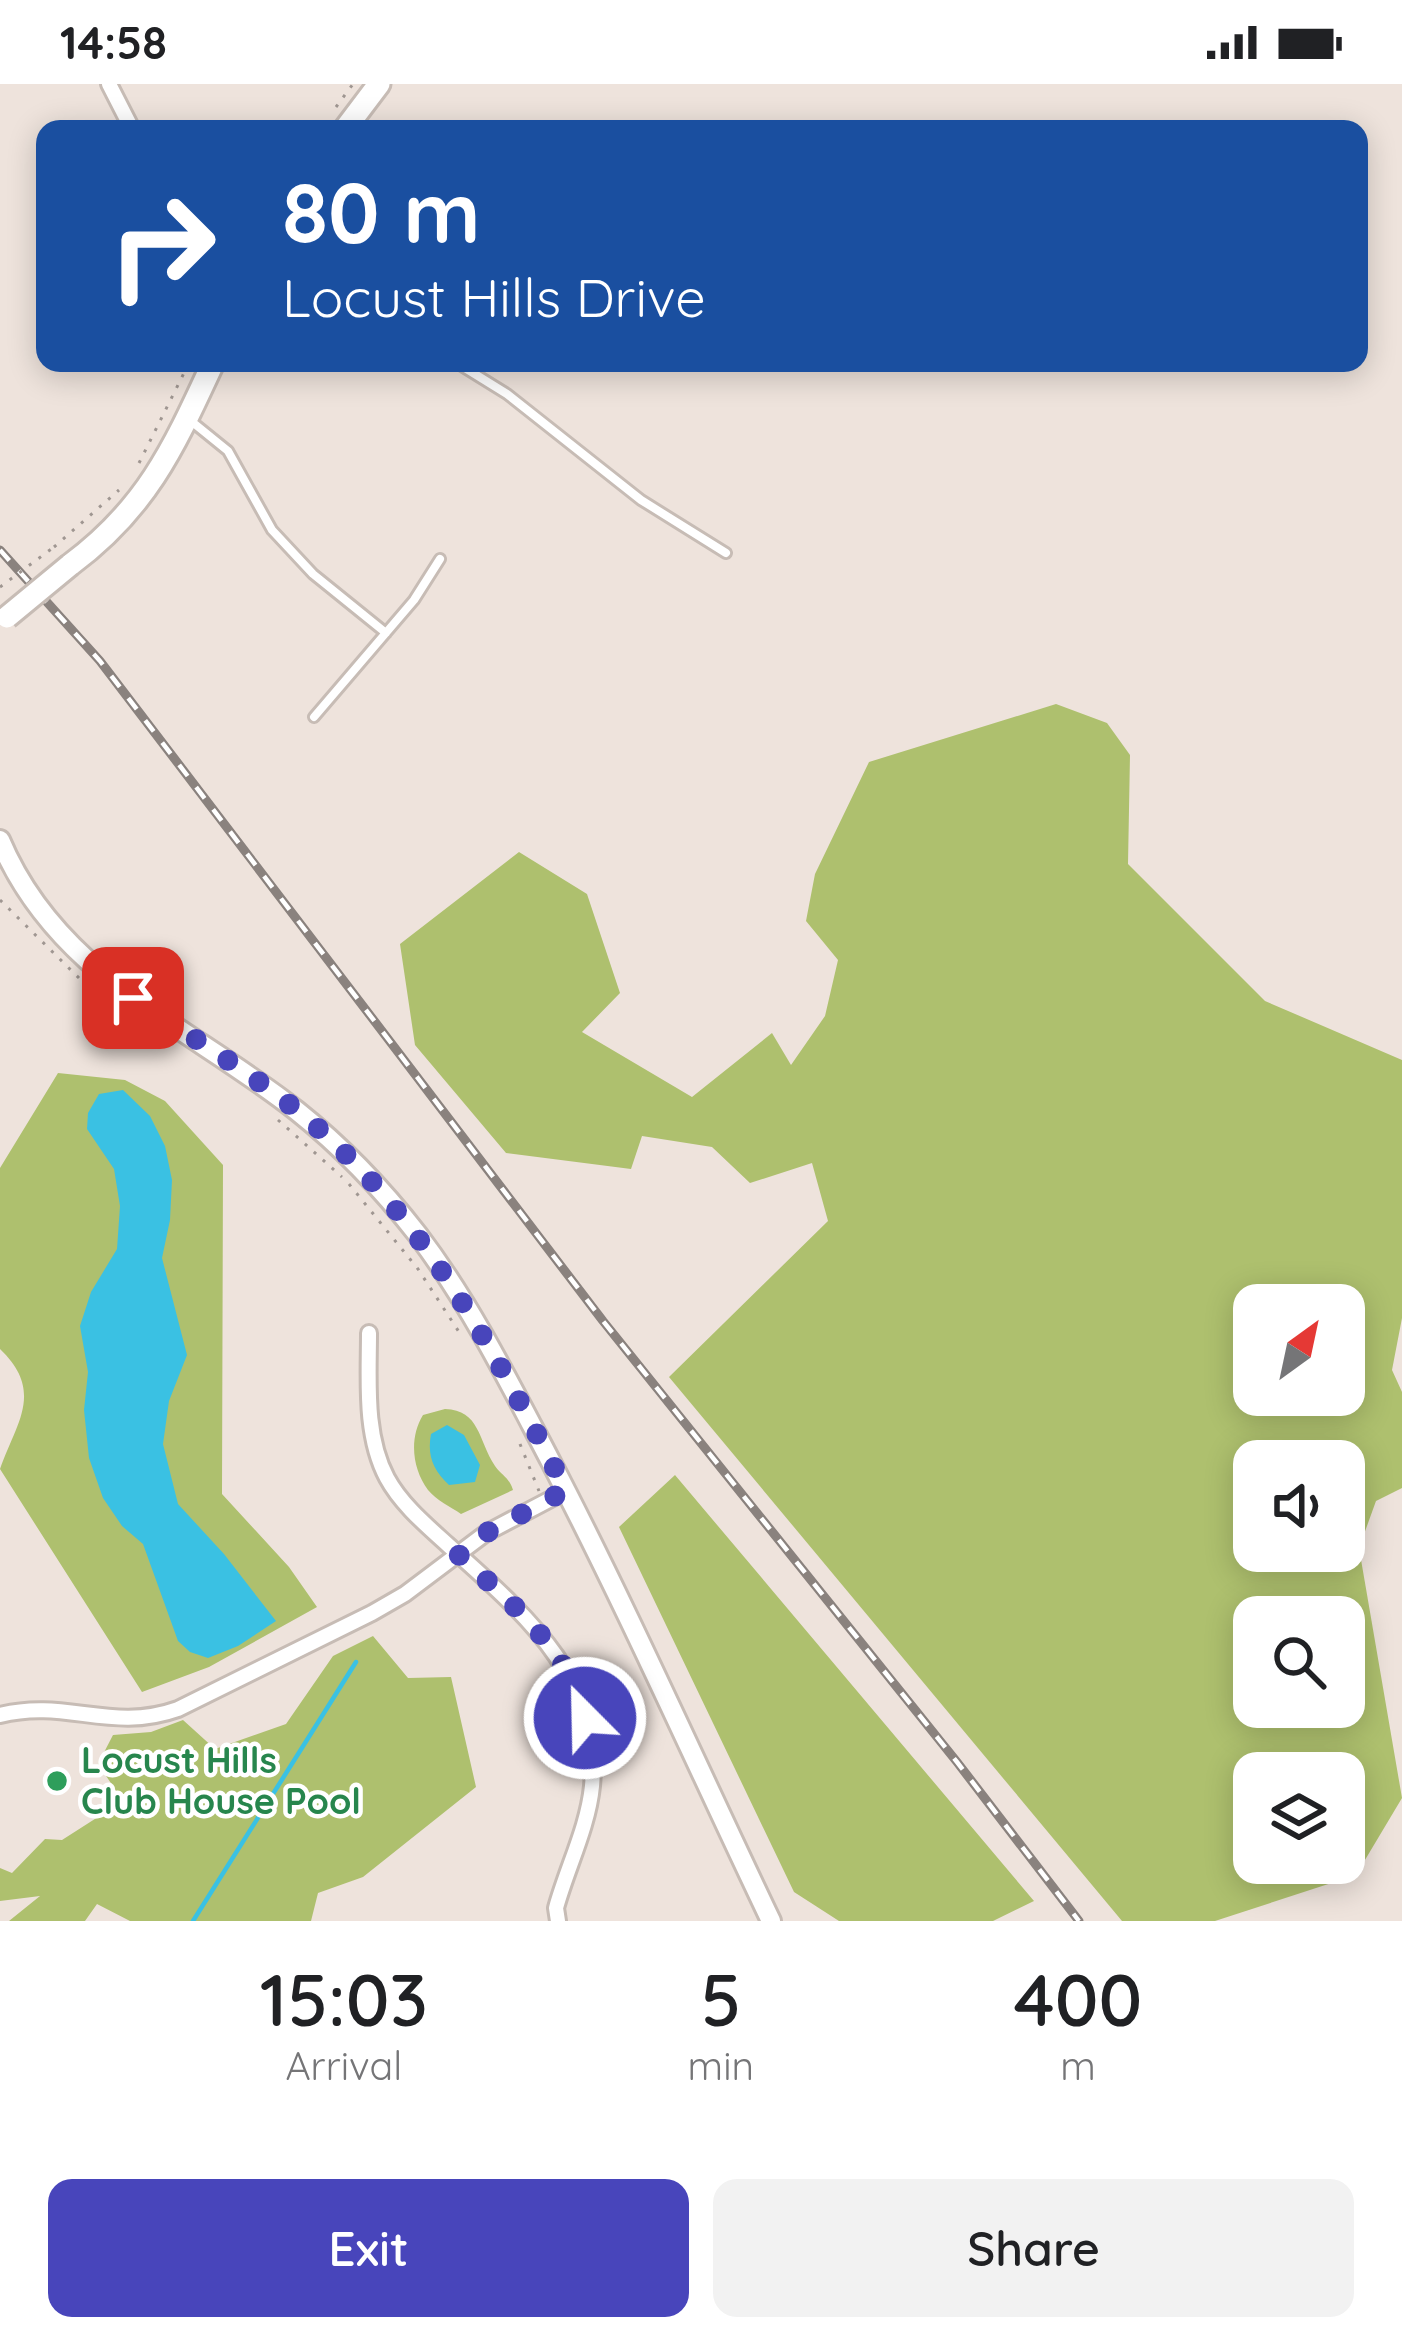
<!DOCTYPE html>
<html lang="en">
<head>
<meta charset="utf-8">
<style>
  body { margin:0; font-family:Quicksand,sans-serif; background:#f2f2f2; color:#202124; height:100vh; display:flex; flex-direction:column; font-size:45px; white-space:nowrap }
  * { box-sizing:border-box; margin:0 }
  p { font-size:39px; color:#757577 }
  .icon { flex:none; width:66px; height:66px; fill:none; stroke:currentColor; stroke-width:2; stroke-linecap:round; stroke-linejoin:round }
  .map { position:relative; height:1837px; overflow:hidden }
  .panel { display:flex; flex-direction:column; background:#fff; flex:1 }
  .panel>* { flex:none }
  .guide { position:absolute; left:36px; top:36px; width:1332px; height:252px; border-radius:24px; box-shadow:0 6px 30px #0003; background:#1a4fa0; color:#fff; overflow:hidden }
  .needle { width:78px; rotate:33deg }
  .controls { position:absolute; left:1233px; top:1200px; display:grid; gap:24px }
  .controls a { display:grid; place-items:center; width:132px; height:132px; border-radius:24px; background:#fff; box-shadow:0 6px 30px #0003; font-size:60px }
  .pin { position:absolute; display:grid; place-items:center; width:102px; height:102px; color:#fff; margin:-51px; border-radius:24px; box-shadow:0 6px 18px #0006 }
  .me { position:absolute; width:132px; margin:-66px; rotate:337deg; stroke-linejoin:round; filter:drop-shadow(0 0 9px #0008) }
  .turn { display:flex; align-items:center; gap:42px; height:252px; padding:0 48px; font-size:54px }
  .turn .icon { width:156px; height:156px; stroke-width:2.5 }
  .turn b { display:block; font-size:84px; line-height:102px }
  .eta { display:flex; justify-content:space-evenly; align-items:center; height:204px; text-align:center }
  .eta b { font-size:72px; font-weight:600; line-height:84px }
  .button { display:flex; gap:24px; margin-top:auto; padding:24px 48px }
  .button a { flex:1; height:138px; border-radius:24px; background:#4845bb; color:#fff; font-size:48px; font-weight:600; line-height:138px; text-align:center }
  .button a+a { background:#f2f2f2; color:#202124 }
  .status { display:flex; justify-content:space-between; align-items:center; height:84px; padding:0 60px; background:#fff; direction:ltr }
  .status svg { height:33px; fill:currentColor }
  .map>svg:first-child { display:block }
</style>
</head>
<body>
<div class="status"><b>14:58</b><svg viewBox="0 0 49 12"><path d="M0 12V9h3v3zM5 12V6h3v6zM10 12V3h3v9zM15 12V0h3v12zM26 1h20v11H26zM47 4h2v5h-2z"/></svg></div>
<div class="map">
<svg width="1402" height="1837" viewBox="0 0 1402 1837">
  <rect width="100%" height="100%" fill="#eee3dc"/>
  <path fill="#aec06e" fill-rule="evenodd" d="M1056,620L1107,639L1130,671L1128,780L1265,917L1402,976V1234L1392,1286L1402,1308V1404L1376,1417L1359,1464L1402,1714L1356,1791L1215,1837H1122L669,1293L828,1137L812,1079L750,1099L712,1063L642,1052L631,1085L506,1069L415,961L400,860L519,768L587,810L620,909L582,948L692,1013L772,949L791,981L825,932L838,876L806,837L815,790L869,678ZM1254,1221H1344V1311H1254ZM1344,1377V1467H1254V1377ZM1254,1533H1344V1623H1254ZM1254,1689H1344V1779H1254Z
    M58,989L125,996L165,1017L223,1081L222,1410L289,1483L317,1523L209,1583L142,1608L0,1385C16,1339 45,1308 0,1265V1084Z
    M445,1325C480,1326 478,1356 495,1382C502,1392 509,1393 513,1406L461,1430C451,1423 436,1416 428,1406C412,1384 409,1354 423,1331Z
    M675,1391L1034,1817L993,1837H839L794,1808L619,1443Z
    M373,1552L408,1594L451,1593L476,1703L363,1793L318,1809L311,1837H130L97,1820L85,1837H9L40,1812L0,1817V1784L12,1789L45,1755L62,1756L123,1717L98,1680L113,1651L151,1648L183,1636L215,1665L286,1640L333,1572Z"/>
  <path fill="#3ac1e3" d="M123,1006L150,1032L165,1062L172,1096L170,1136L162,1174L187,1271L169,1317L163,1360L178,1420L224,1470L276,1537L238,1562L208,1574L190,1568L178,1557L143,1460L122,1442L103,1414L89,1374L84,1326L88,1288L80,1242L91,1208L117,1165L120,1122L114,1085L87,1045L88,1029L99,1010Z
    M447,1341L464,1351L480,1381L475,1398L449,1401C433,1386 427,1372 431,1350Z"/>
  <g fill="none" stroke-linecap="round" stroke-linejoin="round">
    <path stroke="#3ac1e3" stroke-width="4.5" d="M193,1837L356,1578"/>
    <defs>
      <path id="lane" d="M457,279L507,310L641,416L726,469
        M191,337L228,367L272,446L313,490L386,549
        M314,633L414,516L440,475"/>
      <path id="street" d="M109,0L132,45
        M369,1249C369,1296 364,1351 387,1394C401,1420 426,1441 448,1461C521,1527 602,1592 592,1702C588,1743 567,1784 556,1824L558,1837
        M0,1631C66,1614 111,1649 178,1625L372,1529L405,1510L486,1449L566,1407"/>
      <path id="secondary" d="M0,756C57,892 188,941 297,1027C341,1062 383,1106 418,1151C471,1221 510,1300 551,1378C629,1528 698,1684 771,1837"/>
      <path id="primary" d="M345,45L379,0
        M70,481C147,424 174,363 213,279"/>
    </defs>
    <use href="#lane" stroke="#c7bcb5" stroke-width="14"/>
    <use href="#street" stroke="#c7bcb5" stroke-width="20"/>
    <use href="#secondary" stroke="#c7bcb5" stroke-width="24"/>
    <use href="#primary" stroke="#c7bcb5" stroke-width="27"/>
    <path stroke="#9f9691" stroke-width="3" stroke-dasharray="3 9" stroke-linecap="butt" d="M336,23L353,0
      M321,45L327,36
      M139,379L189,279
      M54,463L119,406
      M0,816L80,895
      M278,1036L342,1093
      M349,1100L418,1185L461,1251
      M520,1360L539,1407"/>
    <use href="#lane" stroke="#fff" stroke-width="8"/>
    <use href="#street" stroke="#fff" stroke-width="14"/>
    <use href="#secondary" stroke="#fff" stroke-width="18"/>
    <use href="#primary" stroke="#fff" stroke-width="21"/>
    <defs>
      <path id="rail" d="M0,466L100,577L603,1237L957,1678L1079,1837"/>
    </defs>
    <use href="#rail" stroke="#8a827e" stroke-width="9"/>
    <use href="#rail" stroke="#fff" stroke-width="4.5" stroke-dasharray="14" stroke-linecap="butt"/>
    <defs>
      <path id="primary-bridge" d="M7,533L70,481"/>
    </defs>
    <use href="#primary-bridge" stroke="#c7bcb5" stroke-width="27" stroke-linecap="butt"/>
    <path stroke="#9f9691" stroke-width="3" stroke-dasharray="3 9" stroke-linecap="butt" d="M0,503L54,463"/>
    <use href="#primary-bridge" stroke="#fff" stroke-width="21"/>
  </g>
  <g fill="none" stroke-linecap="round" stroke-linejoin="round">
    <path stroke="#4845bb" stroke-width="21" stroke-dasharray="0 37.8" d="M133,914C188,951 247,986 299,1028C423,1129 494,1267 566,1406L486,1449L459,1471C511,1519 567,1563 585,1634"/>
  </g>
  <circle fill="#2e9e5b" stroke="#fff" stroke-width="4.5" cx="57" cy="1697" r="12"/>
  <g text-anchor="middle" stroke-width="9" stroke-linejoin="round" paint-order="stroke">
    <g font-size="36" font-weight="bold" fill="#27864d" stroke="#fff" text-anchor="start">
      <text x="81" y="1689">Locust Hills<tspan x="81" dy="41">Club House Pool</tspan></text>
    </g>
  </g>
</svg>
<div class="controls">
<a><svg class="needle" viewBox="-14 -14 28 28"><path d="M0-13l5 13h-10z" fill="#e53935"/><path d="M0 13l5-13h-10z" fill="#757577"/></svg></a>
<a><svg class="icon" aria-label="sound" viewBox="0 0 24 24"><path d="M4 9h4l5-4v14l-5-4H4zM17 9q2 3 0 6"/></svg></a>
<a><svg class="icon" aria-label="search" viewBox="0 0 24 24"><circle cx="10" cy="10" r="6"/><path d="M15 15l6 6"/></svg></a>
<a><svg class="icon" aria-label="layers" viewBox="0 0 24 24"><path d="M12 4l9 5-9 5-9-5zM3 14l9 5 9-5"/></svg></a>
</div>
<div class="pin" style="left:133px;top:914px;background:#d93025"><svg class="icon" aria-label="arrive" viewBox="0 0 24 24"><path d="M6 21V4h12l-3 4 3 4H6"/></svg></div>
<svg class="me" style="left:585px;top:1634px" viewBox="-20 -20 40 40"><circle r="17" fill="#4845bb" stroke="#fff" stroke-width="3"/><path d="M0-11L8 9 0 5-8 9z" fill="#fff"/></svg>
<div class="guide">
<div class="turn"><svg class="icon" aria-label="right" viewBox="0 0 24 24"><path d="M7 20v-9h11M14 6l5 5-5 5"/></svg><div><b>80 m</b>Locust Hills Drive</div></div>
</div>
</div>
<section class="panel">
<div class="eta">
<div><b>15:03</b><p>Arrival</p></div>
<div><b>5</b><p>min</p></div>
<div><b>400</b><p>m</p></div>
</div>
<div class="button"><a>Exit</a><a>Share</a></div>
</section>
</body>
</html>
